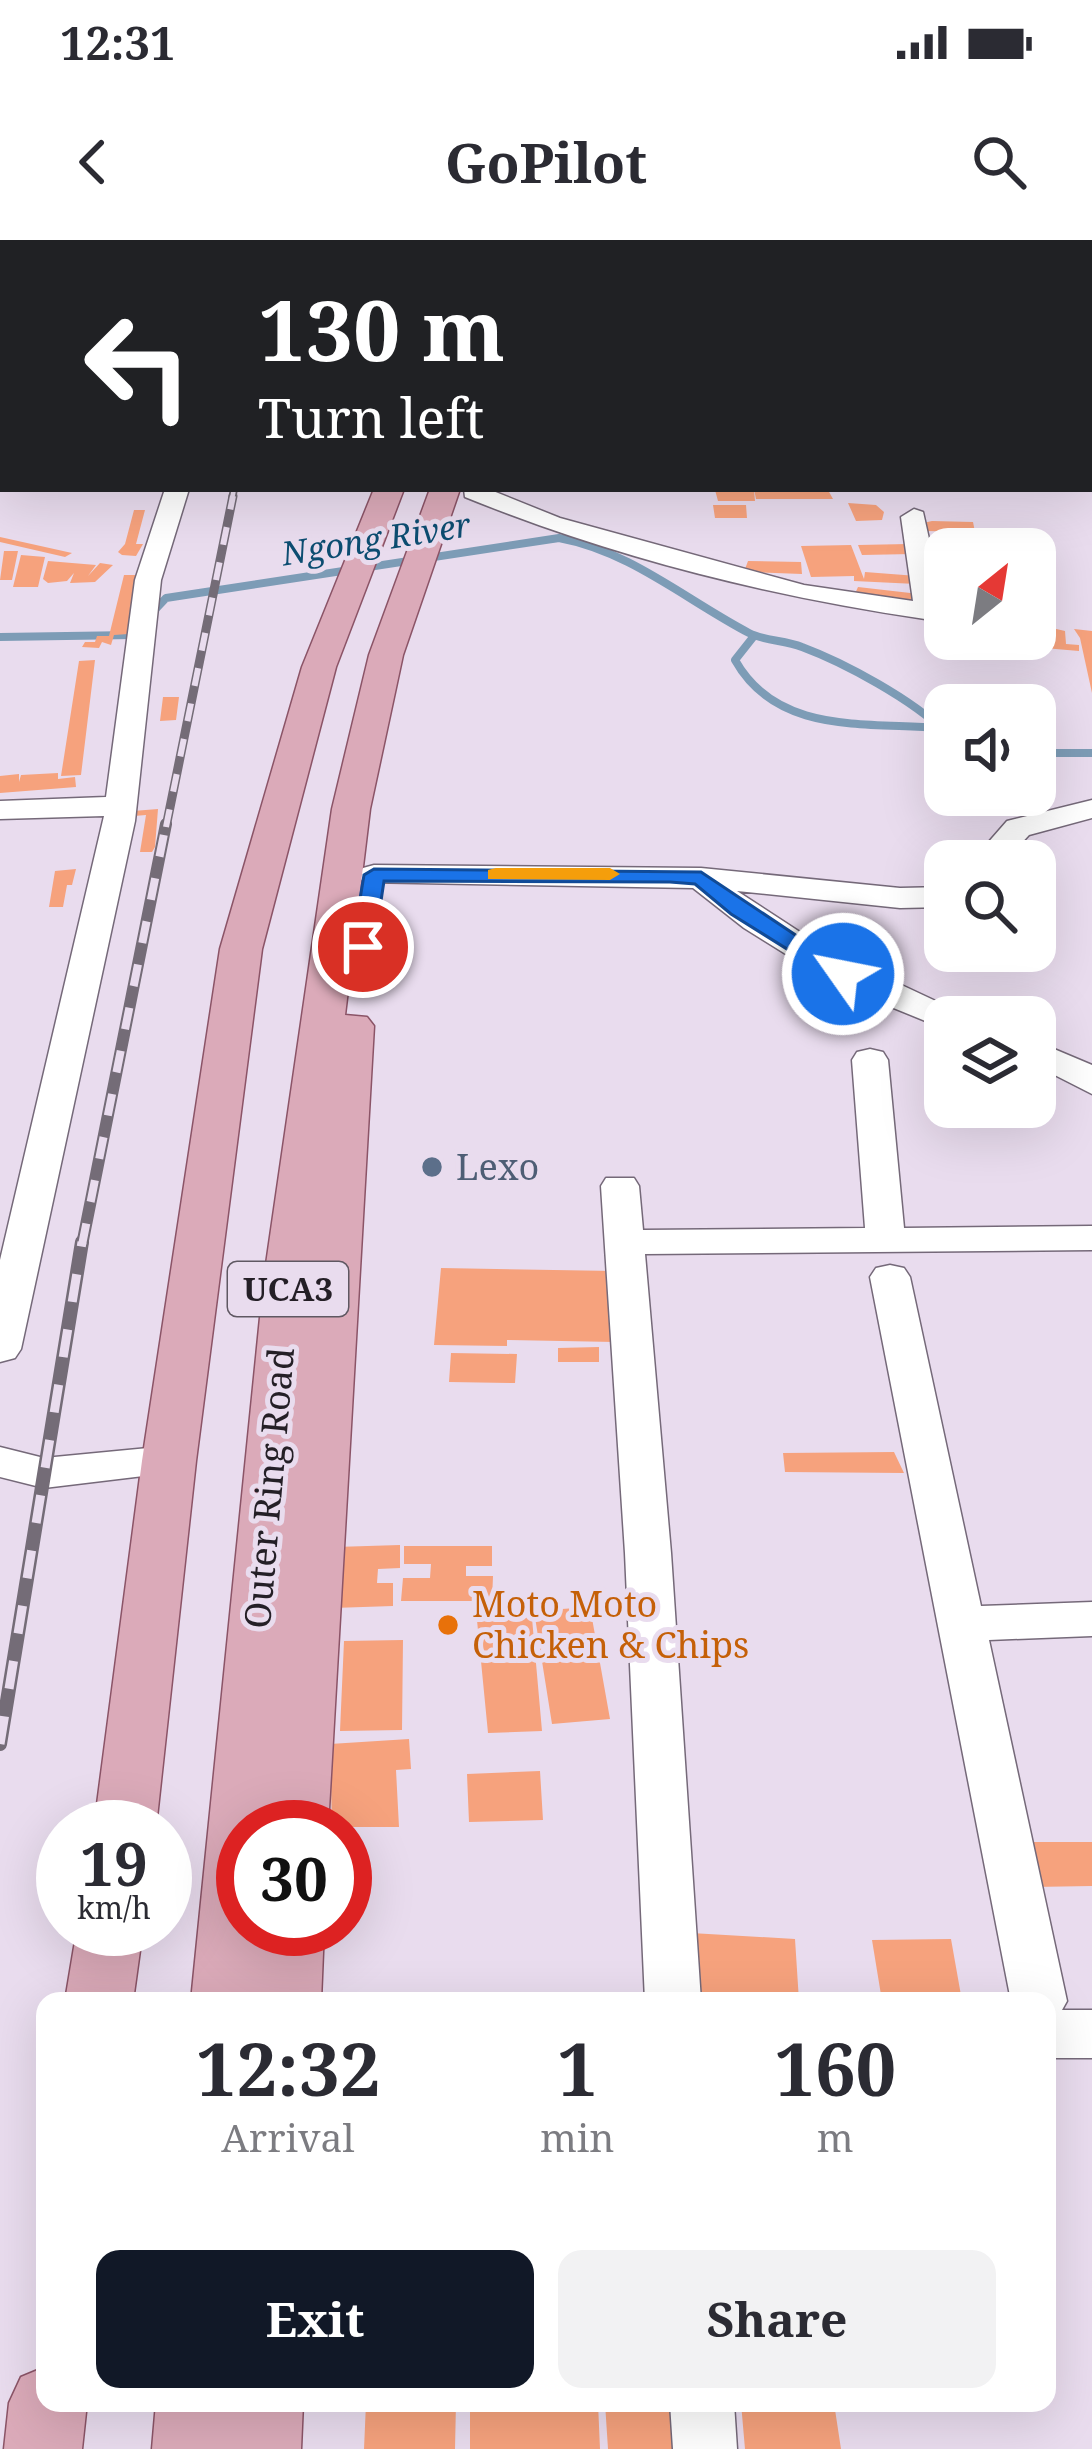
<!DOCTYPE html>
<html lang="en">
<head>
<meta charset="utf-8">
<style>
  body { margin:0; font-family:"Noto Serif",serif; background:#f2f2f3; color:#2b2b33; height:100vh; display:flex; flex-direction:column; font-size:45px; white-space:nowrap }
  * { box-sizing:border-box; margin:0 }
  p { font-size:39px; color:#7c7c81 }
  .icon { flex:none; width:66px; height:66px; fill:none; stroke:currentColor; stroke-width:2; stroke-linecap:round; stroke-linejoin:round }
  .map { position:relative; flex:1; overflow:hidden }
  .panel { position:absolute; left:36px; top:1752px; width:1020px; height:420px; display:flex; flex-direction:column; background:#fff; border-radius:24px; box-shadow:0 12px 48px #0002 }
  .panel>* { flex:none }
  .top-card { position:absolute; left:0px; top:0px; width:1092px; height:252px; box-shadow:0 12px 48px #0002; background:#202124; color:#fff; overflow:hidden }
  .needle { width:78px; rotate:30deg }
  .buttons { position:absolute; left:924px; top:288px; display:grid; gap:24px }
  .buttons a { display:grid; place-items:center; width:132px; height:132px; border-radius:24px; background:#fff; box-shadow:0 12px 48px #0002; font-size:60px }
  .speed { position:absolute; left:36px; top:1560px; display:flex; gap:24px; font-size:60px; font-weight:700; text-align:center }
  .speed>* { display:grid; place-content:center; width:156px; height:156px; border-radius:50%; background:#fff; box-shadow:0 12px 48px #0002; line-height:1 }
  .speed small { font-size:30px; font-weight:400 }
  .speed .limit { border:18px solid #d22; background:#fff; color:#111 }
  .pin { position:absolute; display:grid; place-items:center; width:102px; height:102px; color:#fff; margin:-51px; border:6px solid #fff; border-radius:50%; box-shadow:0 3px 12px #0007 }
  .me { position:absolute; width:132px; margin:-66px; rotate:303deg; stroke-linejoin:round; filter:drop-shadow(0 0 9px #0008) }
  .turn { display:flex; align-items:center; gap:42px; height:252px; padding:0 60px; font-size:54px }
  .turn .icon { width:156px; height:156px; stroke-width:2.5 }
  .turn b { display:block; font-size:84px; line-height:102px }
  .eta { display:flex; justify-content:space-evenly; align-items:center; height:204px; text-align:center }
  .eta b { font-size:72px; font-weight:700; line-height:84px }
  .primary-button { display:flex; gap:24px; margin-top:auto; padding:24px 60px }
  .primary-button a { flex:1; height:138px; border-radius:24px; background:#111827; color:#fff; font-size:48px; font-weight:700; line-height:138px; text-align:center }
  .primary-button a+a { background:#f2f2f3; color:#2b2b33 }
  .status { display:flex; justify-content:space-between; align-items:center; height:84px; padding:0 60px; background:#fff; direction:ltr }
  .status svg { height:33px; fill:currentColor }
  header { display:flex; justify-content:space-between; align-items:center; height:156px; padding:0 60px; background:#fff; font-size:54px; font-weight:700 }
  .map>svg:first-child { display:block }
</style>
</head>
<body>
<div class="status"><b>12:31</b><svg viewBox="0 0 49 12"><path d="M0 12V9h3v3zM5 12V6h3v6zM10 12V3h3v9zM15 12V0h3v12zM26 1h20v11H26zM47 4h2v5h-2z"/></svg></div>
<header><svg class="icon" aria-label="back" viewBox="0 0 24 24"><path d="M15 5l-7 7 7 7"/></svg>GoPilot<svg class="icon" aria-label="search" viewBox="0 0 24 24"><circle cx="10" cy="10" r="6"/><path d="M15 15l6 6"/></svg></header>
<div class="map">
<svg width="1092" height="2209" viewBox="0 0 1092 2209">
  <rect width="100%" height="100%" fill="#e9dcee"/>
  <g fill="none" stroke-linecap="round" stroke-linejoin="round">
    <path stroke="#7d9cb6" stroke-width="8" d="M150,375L166,358L559,298C630,311 686,360 749,393C765,401 785,400 802,407C845,423 913,460 945,492
      M754,396L735,420C777,495 865,482 940,488
      M0,397L133,395L138,389
      M1035,513H1092"/>
  </g>
  <path fill="#f6a27d" d="M754,249L828,250L833,259H756Z
    M715,250H754L755,261H718Z
    M848,263L876,265L884,272L882,280L856,281Z
    M713,265H746L747,278H715Z
    M134,270H145L136,304H143L136,316L122,315L118,312L125,304Z
    M932,281L973,282L975,292L925,291L923,283Z
    M0,297L72,313L65,317L0,302Z
    M908,304L912,314L862,315L858,305Z
    M851,305L864,339L865,332L917,336L916,344L854,341V336L811,337L801,306Z
    M4,311H18L12,340H0Z
    M21,315L45,317L38,347H13Z
    M48,321L96,325L88,336L100,323L113,325L95,342L70,343L74,333L67,341L48,343L43,339Z
    M748,321L801,322L802,334L744,332Z
    M124,335H141L128,394L114,395L111,405L102,402L99,408L82,407L85,402H95L97,396H109Z
    M858,347L919,354L913,365L853,358Z
    M1035,384L1065,391L1066,404L1079,405V411L1044,408V392L1042,409L991,405L992,399H1035Z
    M1074,389L1092,391V453L1080,398Z
    M95,420L81,535L61,536L79,421Z
    M163,457H179L176,480L160,481Z
    M58,533V539L75,537L76,547L0,553V536L19,534V542L21,535Z
    M158,569L155,607L152,612H140L146,575L134,576L133,571Z
    M76,629L72,645H67L63,667H49L55,631Z
    M441,1028L615,1031V1102L507,1100V1106L434,1105Z
    M599,1107V1122H558V1108Z
    M451,1113L517,1114L515,1143L449,1142Z
    M894,1212L904,1233L785,1232L783,1213Z
    M400,1305V1328L378,1329L377,1343H393V1366L333,1368L335,1307Z
    M404,1306H492V1326H466V1336H493L492,1361H401L403,1338H430L431,1324H404Z
    M531,1367L542,1491L488,1493L476,1370Z
    M590,1367L610,1479L552,1484L534,1371Z
    M403,1400L402,1490L340,1491L344,1401Z
    M409,1499L411,1529L396,1530L399,1587H332L330,1504Z
    M540,1531L543,1580L469,1582L467,1534Z
    M1025,1602H1092V1646L1033,1647Z
    M674,1692L795,1699L799,1761H679Z
    M951,1699L962,1761H882L872,1700Z
    M366,2163H456L455,2209H364Z
    M470,2163H598L600,2209H470Z
    M605,2163H682L686,2209H608Z
    M741,2163H834L841,2209H745Z"/>
  <g fill="none" stroke-linecap="round" stroke-linejoin="round">
    <defs>
      <path id="minor" d="M457,0H486L455,3Z
        M750,0H770L771,3H751Z
        M888,0H908L910,3H890Z
        M1030,0H1051L1053,3H1032Z
        M1089,19H1092V31H1089Z
        M1089,56H1092V68H1089Z
        M165,249H189L161,340L135,581L21,1109L15,1118L0,1122V1020L104,576L0,579V561L106,557L135,340Z
        M464,249H488L560,278L804,345L913,361L901,277L914,269L923,272L938,339V371L925,379C768,356 612,317 465,257Z
        M1092,560V578L1029,595L1005,621H972L1007,581Z
        M374,625L701,628L900,648L945,647V667L900,668L737,651L829,711L957,771L962,777H945V789L869,758L805,726L744,688L693,648L363,642L358,635L363,628Z
        M1035,801L1092,825V854L1035,825Z
        M870,809L883,812L888,820L904,988L1092,986V1010L645,1014L671,1313L701,1761H645L625,1313L601,946L606,938H634L639,946L643,990L865,988L852,820L857,812Z
        M890,1025L904,1028L910,1037L981,1366L1092,1362V1396L989,1400L1067,1761L1062,1770H1092V1818H1047V1761H1011L870,1037L876,1028Z
        M169,1206L185,1211L191,1221L185,1231L44,1248L0,1237V1207L44,1218Z
        M670,2163H734L737,2209H673Z"/>
      <path id="major" d="M484,0H508L482,3Z
        M548,0H572L546,3Z
        M590,0H615L588,3Z
        M374,249H404L336,427L262,709L196,1221L156,1587H94L142,1221L220,709L302,427Z
        M430,249H460L403,415L370,569L345,775L367,777L374,786L328,1587H243V1689H324L321,1761H191L264,1038L332,569L369,415Z
        M77,1689H143L133,1761H65Z
        M45,2127V2163H87L82,2209H4L9,2163L21,2137Z
        M156,2163H303L301,2209H152Z"/>
    </defs>
    <use href="#minor" stroke="#756979" stroke-width="3"/>
    <use href="#major" stroke="#8b5467" stroke-width="3"/>
    <use href="#minor" fill="#fff" fill-rule="evenodd"/>
    <use href="#major" fill="#dbaab9" fill-rule="evenodd"/>
    <defs>
      <path id="rail-far3" d="M232,259L234,249"/>
      <path id="rail-far2" d="M166,587L233,256"/>
      <path id="rail-far1" d="M82,1005L166,584"/>
      <path id="rail" d="M0,1504L82,1002"/>
    </defs>
    <use href="#rail-far3" stroke="#746c77" stroke-width="8"/>
    <use href="#rail-far2" stroke="#746c77" stroke-width="9"/>
    <use href="#rail-far1" stroke="#746c77" stroke-width="12"/>
    <use href="#rail" stroke="#746c77" stroke-width="14"/>
    <use href="#rail-far3" stroke="#e9dcee" stroke-width="4.5" stroke-dasharray="14" stroke-linecap="butt"/>
    <use href="#rail-far2" stroke="#e9dcee" stroke-width="6" stroke-dasharray="18" stroke-linecap="butt"/>
    <use href="#rail-far1" stroke="#e9dcee" stroke-width="8" stroke-dasharray="22" stroke-linecap="butt"/>
    <use href="#rail" stroke="#e9dcee" stroke-width="9" stroke-dasharray="28" stroke-linecap="butt"/>
  </g>
  <path fill="#1a73e8" stroke="#114b97" stroke-width="3" d="M374,629L701,632L854,734L843,741L835,739L731,674L695,644L670,642L384,641L374,707L363,714L352,707L364,635Z"/>
  <path fill="#f59e0b" d="M496,628H610L620,634L610,640L488,639V630Z"/>
  <circle fill="#5c6f8a" stroke="#e9dcee" stroke-width="4.5" cx="432" cy="927" r="12"/>
  <circle fill="#e8710a" stroke="#e9dcee" stroke-width="4.5" cx="448" cy="1385" r="12"/>
  <g text-anchor="middle" stroke-width="10" stroke-linejoin="round" paint-order="stroke">
    <g font-size="33" font-style="italic" fill="#0c4d71" stroke="#e9dcee">
      <text transform="translate(376 299) rotate(-9)" y="12">Ngong River</text>
    </g>
    <rect fill="#e9dcee" stroke="#5f5862" stroke-width="3" x="228" y="1022" width="120" height="54" rx="9"/>
    <g font-size="33" font-weight="bold" fill="#241f26">
      <text x="288" y="1061">UCA3</text>
    </g>
    <g font-size="36" fill="#4e5e75" stroke="#e9dcee" text-anchor="start">
      <text x="456" y="940">Lexo</text>
    </g>
    <g font-size="36" fill="#241f26" stroke="#e9dcee">
      <text transform="translate(269 1248) rotate(-85)" y="13">Outer Ring Road</text>
    </g>
    <g font-size="36" fill="#c56008" stroke="#e9dcee" text-anchor="start">
      <text x="472" y="1377">Moto Moto<tspan x="472" dy="41">Chicken &amp; Chips</tspan></text>
    </g>
  </g>
</svg>
<div class="buttons">
<a><svg class="needle" viewBox="-14 -14 28 28"><path d="M0-13l5 13h-10z" fill="#e53935"/><path d="M0 13l5-13h-10z" fill="#7c7c81"/></svg></a>
<a><svg class="icon" aria-label="sound" viewBox="0 0 24 24"><path d="M4 9h4l5-4v14l-5-4H4zM17 9q2 3 0 6"/></svg></a>
<a><svg class="icon" aria-label="search" viewBox="0 0 24 24"><circle cx="10" cy="10" r="6"/><path d="M15 15l6 6"/></svg></a>
<a><svg class="icon" aria-label="layers" viewBox="0 0 24 24"><path d="M12 4l9 5-9 5-9-5zM3 14l9 5 9-5"/></svg></a>
</div>
<div class="speed"><div>19<small>km/h</small></div><div class="limit">30</div></div>
<div class="pin" style="left:363px;top:707px;background:#d93025"><svg class="icon" aria-label="arrive" viewBox="0 0 24 24"><path d="M6 21V4h12l-3 4 3 4H6"/></svg></div>
<svg class="me" style="left:843px;top:734px" viewBox="-20 -20 40 40"><circle r="17" fill="#1a73e8" stroke="#fff" stroke-width="3"/><path d="M0-11L8 9 0 5-8 9z" fill="#fff"/></svg>
<div class="top-card">
<div class="turn"><svg class="icon" aria-label="left" viewBox="0 0 24 24"><path d="M17 20v-9H6M10 6l-5 5 5 5"/></svg><div><b>130 m</b>Turn left</div></div>
</div>
<section class="panel">
<div class="eta">
<div><b>12:32</b><p>Arrival</p></div>
<div><b>1</b><p>min</p></div>
<div><b>160</b><p>m</p></div>
</div>
<div class="primary-button"><a>Exit</a><a>Share</a></div>
</section>
</div>
</body>
</html>
